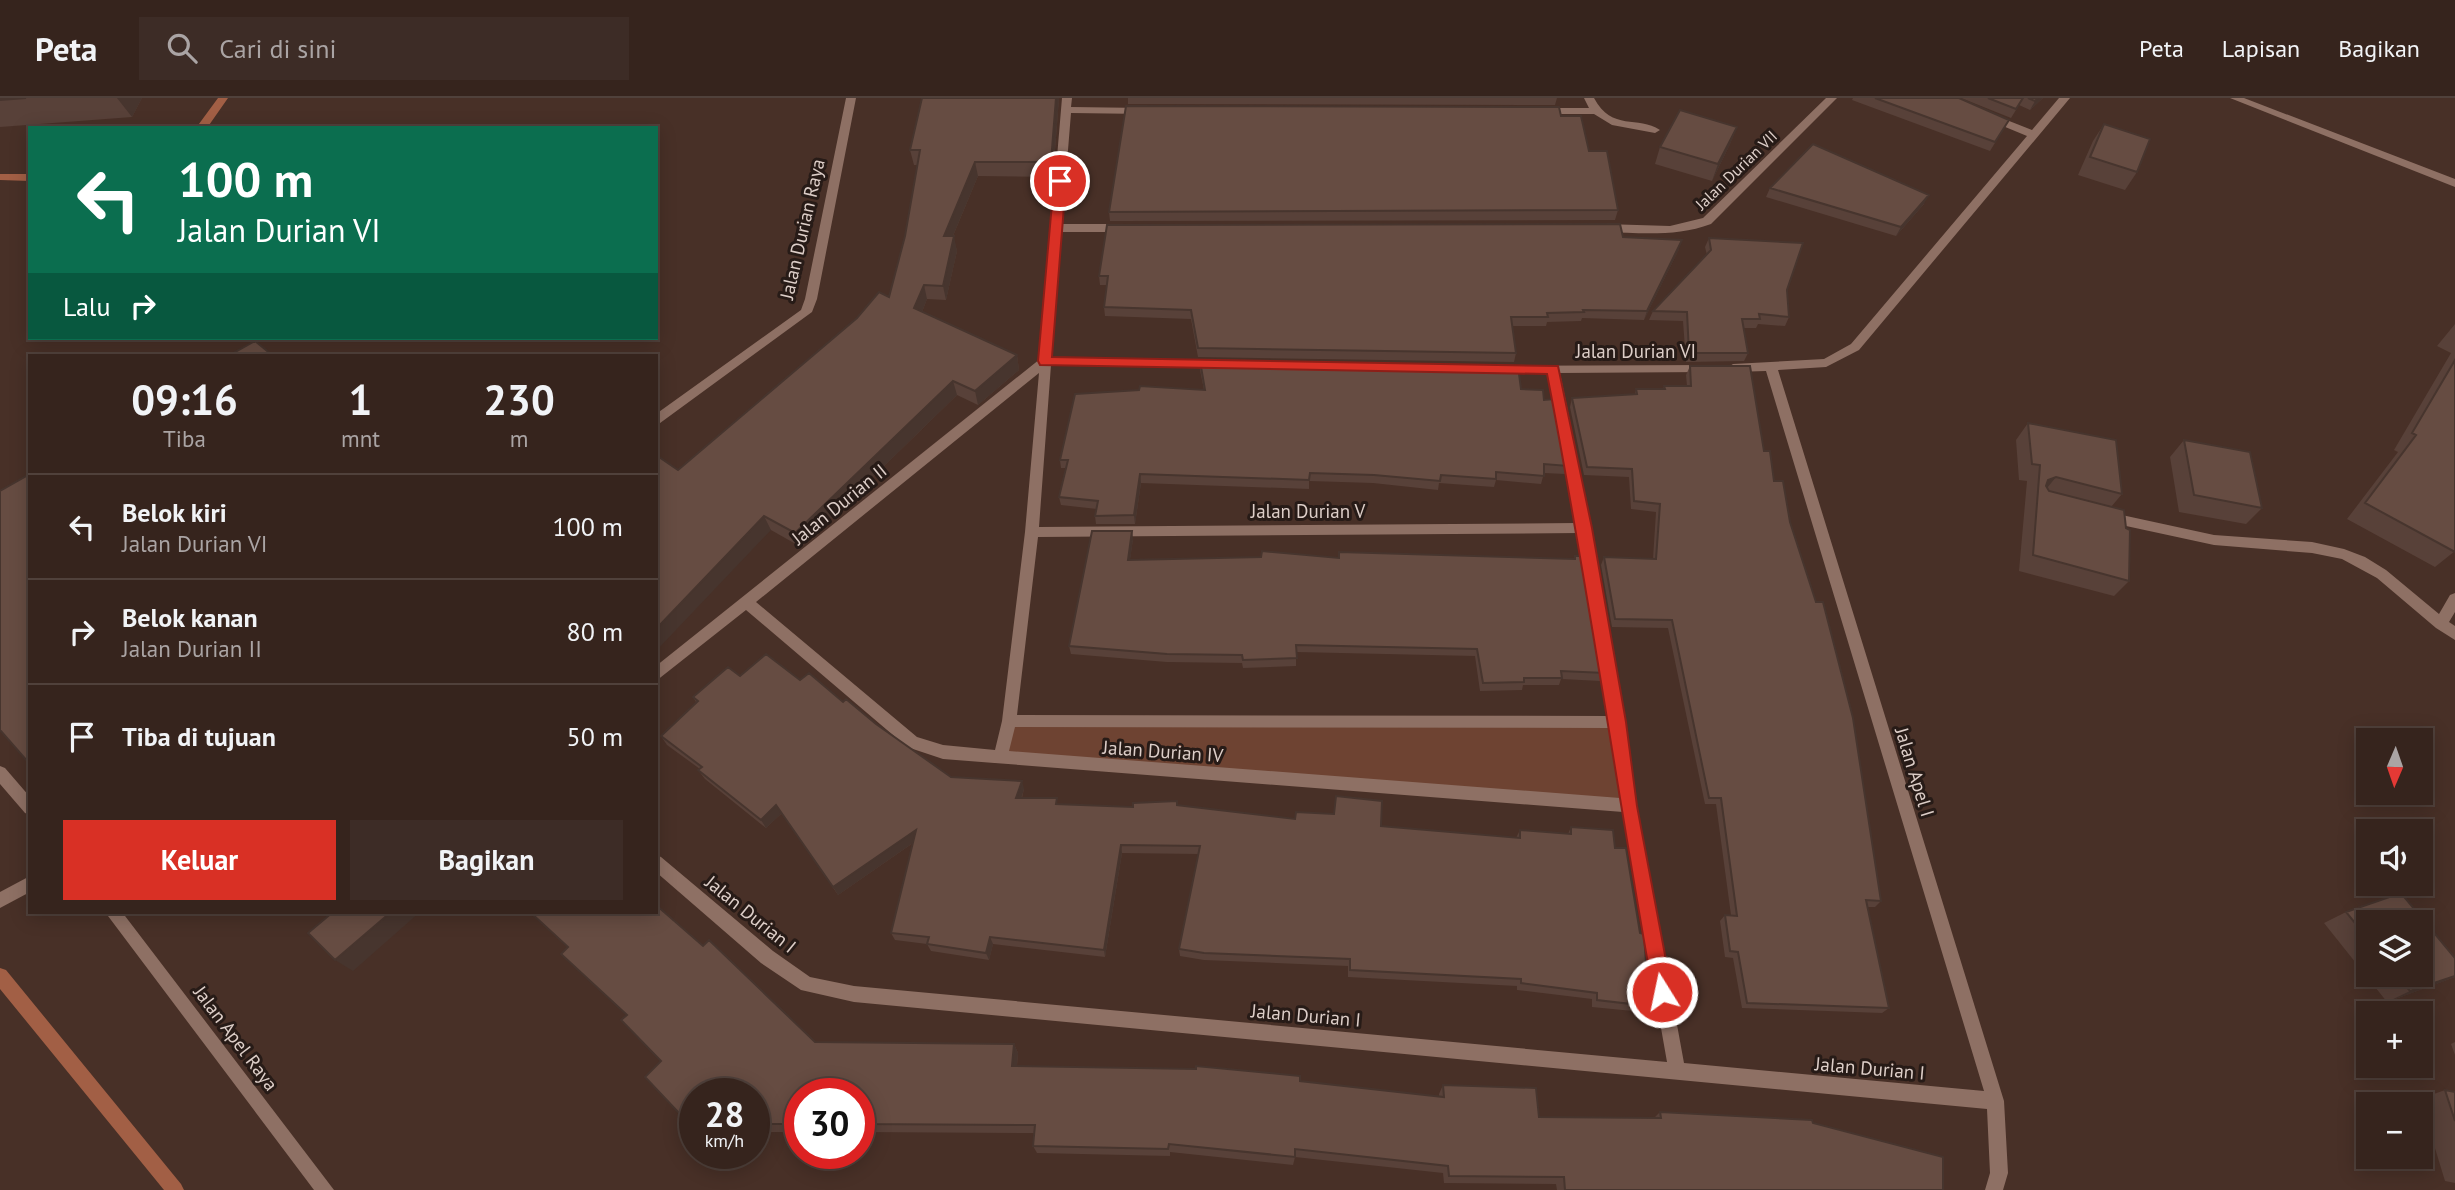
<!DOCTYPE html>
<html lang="id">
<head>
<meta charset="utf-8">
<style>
  body { margin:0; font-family:"PT Sans",sans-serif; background:#3d2c26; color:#f1f3f6; height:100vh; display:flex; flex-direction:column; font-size:26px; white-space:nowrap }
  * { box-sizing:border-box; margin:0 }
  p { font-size:23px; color:#aaa4a4 }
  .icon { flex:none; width:38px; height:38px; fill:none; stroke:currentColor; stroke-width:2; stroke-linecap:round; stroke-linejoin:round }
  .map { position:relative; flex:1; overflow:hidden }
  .details { position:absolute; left:28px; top:256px; width:630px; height:560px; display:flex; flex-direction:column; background:#36241d; border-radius:0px; box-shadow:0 4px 18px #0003,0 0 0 2px #50413b }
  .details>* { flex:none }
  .guide { position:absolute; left:28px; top:28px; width:630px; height:214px; border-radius:0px; box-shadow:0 4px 18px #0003,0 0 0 2px #50413b; background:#0b6e4f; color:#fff; overflow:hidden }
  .needle { width:46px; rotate:182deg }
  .controls { position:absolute; left:2356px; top:630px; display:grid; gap:14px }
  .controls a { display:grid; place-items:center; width:77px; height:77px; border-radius:0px; background:#36241d; box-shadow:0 4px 18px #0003,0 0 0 2px #50413b; font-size:35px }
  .speed { position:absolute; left:679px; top:980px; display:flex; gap:14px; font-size:35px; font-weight:700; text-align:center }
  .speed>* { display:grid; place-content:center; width:91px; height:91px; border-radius:50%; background:#36241d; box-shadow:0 4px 18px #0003,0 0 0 2px #50413b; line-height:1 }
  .speed small { font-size:18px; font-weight:400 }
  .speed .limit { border:10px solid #d22; background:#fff; color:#111 }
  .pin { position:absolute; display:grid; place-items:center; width:60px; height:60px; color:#fff; margin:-30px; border:4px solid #fff; border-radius:50%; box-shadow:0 2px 7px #0007 }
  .me { position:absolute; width:77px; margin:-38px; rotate:350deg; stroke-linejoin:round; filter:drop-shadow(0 0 5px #0008) }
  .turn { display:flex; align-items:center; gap:24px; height:147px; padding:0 35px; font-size:32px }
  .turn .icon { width:91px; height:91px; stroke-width:2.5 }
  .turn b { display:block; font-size:49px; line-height:60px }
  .then { display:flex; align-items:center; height:66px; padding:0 35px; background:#0003; gap:14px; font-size:26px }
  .eta { display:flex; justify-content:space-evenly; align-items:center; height:119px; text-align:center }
  .eta b { font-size:42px; font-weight:600; line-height:49px }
  .primary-button { display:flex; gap:14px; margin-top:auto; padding:14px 35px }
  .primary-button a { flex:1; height:80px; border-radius:0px; background:#d93025; color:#fff; font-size:28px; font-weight:600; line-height:80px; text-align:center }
  .primary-button a+a { background:#3d2c26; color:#f1f3f6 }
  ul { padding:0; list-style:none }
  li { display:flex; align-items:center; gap:21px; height:105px; padding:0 35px; border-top:2px solid #50413b }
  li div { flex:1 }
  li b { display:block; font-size:26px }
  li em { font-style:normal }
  header { display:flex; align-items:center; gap:42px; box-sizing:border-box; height:98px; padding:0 35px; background:#36241d; border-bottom:2px solid #50413b }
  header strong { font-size:33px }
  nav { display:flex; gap:38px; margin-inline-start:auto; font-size:24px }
  .search { width:490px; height:63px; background:#3d2c26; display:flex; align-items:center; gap:18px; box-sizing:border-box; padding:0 24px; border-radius:0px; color:#aaa4a4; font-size:26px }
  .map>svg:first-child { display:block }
</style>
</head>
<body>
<header>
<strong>Peta</strong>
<div class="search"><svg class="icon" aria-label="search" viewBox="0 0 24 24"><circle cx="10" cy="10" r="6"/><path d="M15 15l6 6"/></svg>Cari di sini</div>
<nav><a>Peta</a><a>Lapisan</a><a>Bagikan</a></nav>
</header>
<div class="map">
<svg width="2455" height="1092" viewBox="0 0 2455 1092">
  <rect width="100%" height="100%" fill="#483027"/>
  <path fill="#6e4332" d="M1009,623L1618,624L1629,708L1000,660Z"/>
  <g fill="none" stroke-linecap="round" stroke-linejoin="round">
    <path fill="#a25f45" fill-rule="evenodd" d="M218,0H228L207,30H196Z
      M0,76H30V83L0,82Z
      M0,870L6,872L181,1086L184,1092H164L0,891Z"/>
    <path fill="#8e7064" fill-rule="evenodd" d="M2108,414L2214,437L2312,444L2344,451L2365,459L2386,472L2439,516L2450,497L2455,495V514L2449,524L2455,528V542L2436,530L2377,480L2342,461L2312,455L2214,447L2103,423L2101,419Z"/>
    <path fill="#8e7064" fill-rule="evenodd" d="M846,0H856L817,201L812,214L656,328V316L801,212L805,201Z
      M1062,0H1072L1071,9L1145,10L1150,13L1145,16L1071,15L1062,126H1125L1131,130L1125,134H1062L1052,259L1219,262L1225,266L1219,270L1051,267L1039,429L1577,425L1548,275H1499L1493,271L1495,268L1710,267L1712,270L1710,273L1706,274L1560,275L1592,430L1625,624L1637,708L1684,965L1984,993L1766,273L1733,274L1727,270L1733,266L1824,261L1851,246L2027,38L1986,21V17H1994L2032,32L2059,0H2070L1859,252L1826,269L1778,272L2004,1003L2008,1075L2003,1092H1985L1990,1075L1987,1011L854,904L801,892L761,865L656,774V757L661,759L773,853L810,879L854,888L1667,964L1623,714L943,661L907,649L746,512L656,583V568L1040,261ZM1039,275L1025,434L1002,623L995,652L943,647L917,639L756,504ZM1579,435L1610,618L1017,617L1038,439ZM1015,629L1612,630L1620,700L1009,653Z
      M1584,0H1594C1612,34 1638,17 1660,32L1655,35L1612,27L1594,16H1543L1538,13L1543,10H1589Z
      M1826,0H1837L1711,126C1676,139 1641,135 1604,134L1598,130L1604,126L1670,128L1703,120Z
      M2230,0H2244L2455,81V89Z
      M0,668L5,670L30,699V717L25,715L0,686Z
      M30,778V794L0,810V794Z
      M105,814H122L334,1092H314Z"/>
  </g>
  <path fill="#584139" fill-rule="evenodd" d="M0,0H142L132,19L0,29Z
    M922,0H1059L1053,79L978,78L953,138L957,153L946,202L927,201L922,214L1017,257L1019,272L978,307L957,297L801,449L771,432L678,372L889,199L905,138L918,67H914L910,52Z
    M1128,0H1557L1555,7L1128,6Z
    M1853,0H1959L2009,22L1990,53L1852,2Z
    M1961,0H2043L2030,12L2019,7L2011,20Z
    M1561,18L1589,53L1618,112L1615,122L1110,123L1109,114Z
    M2104,26L2137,74L2125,92L2078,77L2093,43Z
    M1737,29L1730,46L1712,83L1655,66L1660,49Z
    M1770,90L1924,106L1896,138L1766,99Z
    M1623,139L1679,151L1644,222L1582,220L1581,223L1547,224L1546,228H1512L1516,255L1514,264L1198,259L1191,221L1105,218L1104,209L1107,187H1100L1099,178Z
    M1709,140L1787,192L1789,219L1785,228L1758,226L1756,230H1744L1748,255L1744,263L1686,264L1683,223L1649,222L1653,213L1707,157L1705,149Z
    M2455,226V453L2435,469L2347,421L2398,354L2394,352L2451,255L2437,248Z
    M1200,263L1521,291L1544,302L1568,368L1565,376L1544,375L1541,386L1496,382L1494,389L1439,385L1438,392L1373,385L1309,383V391L1141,385L1135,426H1096L1095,418L1097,411L1061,407L1059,399L1066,370H1061L1060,362L1204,292L1200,272Z
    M1690,268L1764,353L1790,424L1881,803L1875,809H1867L1889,910L1882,915L1742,910L1733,860L1725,859L1720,823L1725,817H1731L1716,706H1705L1668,530L1612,529L1601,467L1604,459L1653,461L1656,414L1631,411L1629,379L1584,377L1570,309L1572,300L1635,296L1636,291H1663L1664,288H1687L1686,277Z
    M2028,325L2122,396L2111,409L2129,483L2114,498L2019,473L2027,383L2019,382L2016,342Z
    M2184,342L2262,410L2246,426L2179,414L2170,359Z
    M1133,441L1130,461L1339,460V454L1574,461L1575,458L1605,575L1601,583L1561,581L1559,587H1523L1522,592L1480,593L1475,558L1296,554V568L1243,570L1242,565L1167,564L1071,556L1069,548Z
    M740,578L800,582L843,604L951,679L1024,691L1022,700L1058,707L1133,709L1178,707L1295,721L1516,740L1520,732L1568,736L1571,729L1615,750L1649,908L1643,914L1592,909V901L1517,892V888L1348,879V868L1204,862L1180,858L1179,851L1199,756L1122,755L1105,859L993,846L989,862L931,853L927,846L895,842L891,835L913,745L838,797L782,715L766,730L705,681L698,672L700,671L667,647L661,638L696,604L693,599Z
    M2346,814L2455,860V879L2387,904L2324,825ZM2368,824L2420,877H2368Z
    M815,944L1014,946L1018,955L1017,968L1300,983L1439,998V996L1443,987L1539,1019L1654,1020L1660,1014L1813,1025L1943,1092H1557L1556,1086L1444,1085L1443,1075L1295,1059L1293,1067L1170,1054V1058L1037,1055L1033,1048L1034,1035L859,1034V996H800V1034H754V996Z
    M2455,944V957L2451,946Z
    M2445,992L2455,994V1085L2445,1083L2420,1001Z"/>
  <path fill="#47352e" d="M117,0H142L132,19Z
    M1056,0H1059L1053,79L1051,64Z
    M2038,0H2043L2030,12L2035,3Z
    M1737,29L1730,46L1712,83L1718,66Z
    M975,64L978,78L947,152L944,138Z
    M1929,97L1924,106L1896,138L1901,129Z
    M954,138L957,153L946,202L943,188Z
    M1682,142L1679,151L1644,222L1647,213Z
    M924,187L927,201L918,224L914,210Z
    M1017,257L1019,272L978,307L975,293Z
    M953,283L957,297L801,449L795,435Z
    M1140,376L1141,385L1135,426L1134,417Z
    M2056,379L2043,395L2048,382Z
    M764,418L771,432L656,553V531Z
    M1132,433L1133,441L1129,470L1128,462Z
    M1022,683L1024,691L1019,708L1016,700Z
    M776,707L782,715L766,730L761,722Z
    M916,732L920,740L838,797L833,789Z
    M1121,747L1122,755L1105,859L1104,852Z
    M391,814H420L353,873L335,862Z
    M990,839L993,846L989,862L986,855Z
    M2455,878L2442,884L2387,904L2410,893Z
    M1014,946L1018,955L1016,977L1012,968Z"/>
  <path fill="#664c42" stroke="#47352e" stroke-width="2" d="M0,0H26L0,2Z
    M922,0H1056L1051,64H975L944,138H954L943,188L924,187L914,210L1017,257L975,293L953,283L795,435L764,418L656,531V357L678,372L857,220L879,194L889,199L905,138L920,52H910Z
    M1875,0H1959L2009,22L1995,44Z
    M1988,0H2023L2016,11Z
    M2028,0H2038L2035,3Z
    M1126,8L1559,9L1561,18H1581L1589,53H1607L1618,112L1109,114Z
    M1680,12L1737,29L1718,66L1660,49Z
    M2104,26L2150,41L2137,74L2090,59Z
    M1813,46L1929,97L1901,129L1770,90Z
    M1620,126L1623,139L1682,142L1647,213L1583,212L1584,214L1547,215L1548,219H1511L1516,255L1198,250L1191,212L1104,209L1108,178H1099L1107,127Z
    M1709,140L1803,145L1787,192L1789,219L1759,216L1760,221H1742L1748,255H1689L1687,214L1653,213L1711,152Z
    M255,243L272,257H230Z
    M2455,262V454L2365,405L2416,337L2412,335Z
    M1200,263L1518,268L1521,291L1543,292L1544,302L1555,301L1568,368L1544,366V378L1496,374V381L1441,377L1440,383L1374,377L1310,375L1309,382L1140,376L1134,417L1095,418L1098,403L1059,399L1068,362H1060L1075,296L1139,292L1140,288L1205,292Z
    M1690,268H1750L1764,353H1770L1774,383H1783L1790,424L1816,504H1823L1853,620L1881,803L1866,802L1889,910L1747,905L1738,854L1730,853L1725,817L1737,818L1721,700H1709L1672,522L1615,521L1604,459L1656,461L1660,406L1634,403L1632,371L1587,369L1572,300L1637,296L1636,291H1665L1664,288H1691Z
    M2028,325L2116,342L2122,396L2056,379L2048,382L2046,388L2049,393L2124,412L2126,430L2130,432L2129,483L2033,457L2040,367L2032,366Z
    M2184,342L2250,354L2262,410L2194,397Z
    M30,376V663L28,664L0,632V393Z
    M1092,433H1132L1128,462L1261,459L1262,453L1339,460V454L1575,461V458H1585L1605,575L1561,573L1562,580H1524V584L1483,585L1477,551L1296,547L1297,560L1243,562L1242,557L1167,556L1069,548Z
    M766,556L800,582L809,575L843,604L846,601L876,626L951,679L1022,683L1016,700H1057L1056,706L1133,709V705L1177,703V707L1295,721L1296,714L1334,716L1336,698L1382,703L1381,728L1520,740V732L1571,736V729L1613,732L1615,750H1626L1640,835L1644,836L1649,908L1597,902V895L1521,885V881L1350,872V861L1204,855L1179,851L1200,748L1121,747L1104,852L990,839L986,855L927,846L929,839L891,835L916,732L833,789L776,707L761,722L698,672L702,669L661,638L698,603L693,599L728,569L740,578Z
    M2401,795L2455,860V878L2410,893L2397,877H2420V824H2368V841L2346,814Z
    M656,807L703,848L709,842L815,944L1014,946L1012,968L1196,971V968L1300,978V983L1444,999L1443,987L1536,990L1539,1019L1661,1020L1660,1014L1812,1022L1813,1025L1943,1059V1092H1565L1564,1079L1449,1078L1448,1068L1295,1051V1059L1169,1046L1168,1051L1033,1048L1035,1027L859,1026V996H800V1026H754V996H695V1032L645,979L661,963L621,922L627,917L561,856L568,849L530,814H656Z
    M333,814H391L335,862L308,835Z
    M2445,992L2455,994V1023Z"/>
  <path fill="#d93025" stroke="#8d1f18" stroke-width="2" d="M1060,79L1066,83L1052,259L1558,268L1592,430L1626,624L1637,708L1672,894L1669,900L1662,903L1656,900L1653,894C1616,688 1587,481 1547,276L1040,267L1038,263L1054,83Z"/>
  <g text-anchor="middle" stroke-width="6" stroke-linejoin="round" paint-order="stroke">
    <g font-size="16" fill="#ddcec8" stroke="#271b17">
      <text transform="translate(1736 72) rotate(-44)" y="6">Jalan Durian VII</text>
    </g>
    <g font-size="19" fill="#ddcec8" stroke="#271b17">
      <text transform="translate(802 131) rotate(-77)" y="7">Jalan Durian Raya</text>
      <text x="1636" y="260">Jalan Durian VI</text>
      <text transform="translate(839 406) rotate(-39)" y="7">Jalan Durian II</text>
      <text x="1308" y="420">Jalan Durian V</text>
      <text transform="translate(1163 653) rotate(4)" y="7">Jalan Durian IV</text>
      <text transform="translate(1915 674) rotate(73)" y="7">Jalan Apel I</text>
      <text transform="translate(751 816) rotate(39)" y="7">Jalan Durian I</text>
      <text transform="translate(1306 917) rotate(5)" y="7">Jalan Durian I</text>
      <text transform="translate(236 940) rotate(53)" y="7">Jalan Apel Raya</text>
      <text transform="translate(1870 970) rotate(5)" y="7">Jalan Durian I</text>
    </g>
  </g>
</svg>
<div class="controls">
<a><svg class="needle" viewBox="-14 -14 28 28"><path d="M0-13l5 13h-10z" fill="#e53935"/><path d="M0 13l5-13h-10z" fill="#aaa4a4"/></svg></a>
<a><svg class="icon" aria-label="sound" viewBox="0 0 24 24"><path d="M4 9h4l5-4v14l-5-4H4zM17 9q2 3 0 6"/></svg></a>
<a><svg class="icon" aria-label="layers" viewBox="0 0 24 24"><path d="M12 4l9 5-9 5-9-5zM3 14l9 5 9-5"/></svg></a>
<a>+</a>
<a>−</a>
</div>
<div class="speed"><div>28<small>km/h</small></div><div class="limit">30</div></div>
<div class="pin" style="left:1060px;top:83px;background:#d93025"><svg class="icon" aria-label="arrive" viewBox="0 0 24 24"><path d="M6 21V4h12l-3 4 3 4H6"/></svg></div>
<svg class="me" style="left:1662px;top:894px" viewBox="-20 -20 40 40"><circle r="17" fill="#d93025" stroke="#fff" stroke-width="3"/><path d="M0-11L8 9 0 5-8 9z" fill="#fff"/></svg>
<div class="guide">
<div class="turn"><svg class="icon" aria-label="left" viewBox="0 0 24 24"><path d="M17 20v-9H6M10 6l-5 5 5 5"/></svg><div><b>100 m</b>Jalan Durian VI</div></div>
<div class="then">Lalu<svg class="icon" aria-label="right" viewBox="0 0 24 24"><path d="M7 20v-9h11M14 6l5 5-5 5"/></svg></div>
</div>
<section class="details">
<div class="eta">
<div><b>09:16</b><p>Tiba</p></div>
<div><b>1</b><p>mnt</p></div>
<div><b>230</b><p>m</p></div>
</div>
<ul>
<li><svg class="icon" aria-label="left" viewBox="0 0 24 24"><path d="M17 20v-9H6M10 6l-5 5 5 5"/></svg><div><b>Belok kiri</b><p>Jalan Durian VI</p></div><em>100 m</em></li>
<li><svg class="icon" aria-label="right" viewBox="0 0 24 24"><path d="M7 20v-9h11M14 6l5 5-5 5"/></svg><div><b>Belok kanan</b><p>Jalan Durian II</p></div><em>80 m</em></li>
<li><svg class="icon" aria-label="arrive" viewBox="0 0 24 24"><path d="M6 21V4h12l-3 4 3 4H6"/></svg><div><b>Tiba di tujuan</b></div><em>50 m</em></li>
</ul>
<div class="primary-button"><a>Keluar</a><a>Bagikan</a></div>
</section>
</div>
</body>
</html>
